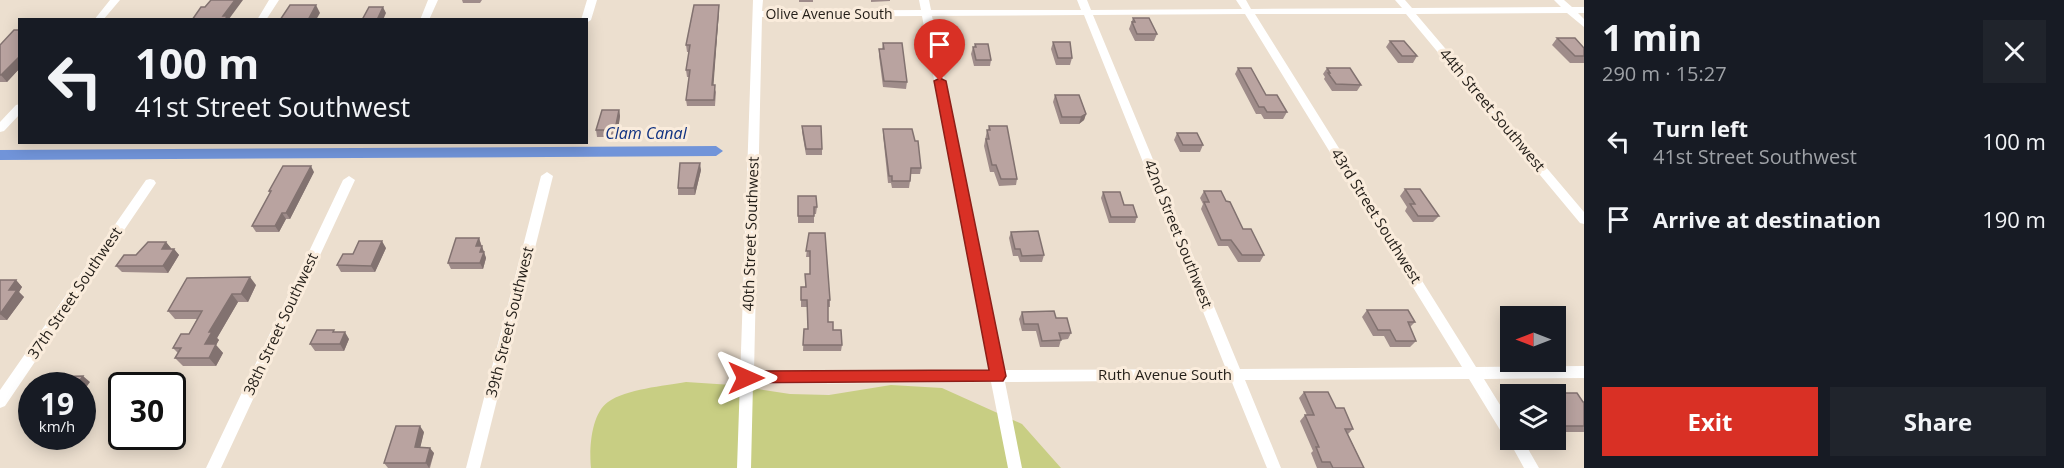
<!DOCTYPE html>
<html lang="en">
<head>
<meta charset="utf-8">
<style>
  body { margin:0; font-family:"Open Sans",sans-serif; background:#20242c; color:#f1f3f6; height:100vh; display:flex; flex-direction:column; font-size:22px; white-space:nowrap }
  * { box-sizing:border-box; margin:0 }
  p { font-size:20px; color:#9ea1a6 }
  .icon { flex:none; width:33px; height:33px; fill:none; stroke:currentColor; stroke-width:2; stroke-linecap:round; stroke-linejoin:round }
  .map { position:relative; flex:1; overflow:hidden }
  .panel { display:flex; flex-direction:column; background:#171b24; width:480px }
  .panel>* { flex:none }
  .top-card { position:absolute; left:18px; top:18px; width:570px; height:126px; border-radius:0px; box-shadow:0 3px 15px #0003; background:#171b24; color:#f1f3f6; overflow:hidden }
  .needle { width:39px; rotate:270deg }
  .fabs { position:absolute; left:1500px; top:306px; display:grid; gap:12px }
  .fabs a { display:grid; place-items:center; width:66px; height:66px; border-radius:0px; background:#171b24; box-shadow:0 3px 15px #0003; font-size:30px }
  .speed { position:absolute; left:18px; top:372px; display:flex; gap:12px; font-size:30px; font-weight:700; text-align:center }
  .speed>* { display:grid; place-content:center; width:78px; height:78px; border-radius:50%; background:#171b24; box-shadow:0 3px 15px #0003; line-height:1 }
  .speed small { font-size:15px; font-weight:400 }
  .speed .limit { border:3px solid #111; border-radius:9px; background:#fff; color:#111 }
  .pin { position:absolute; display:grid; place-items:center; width:51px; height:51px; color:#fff; margin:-62px -26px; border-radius:50% 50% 50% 0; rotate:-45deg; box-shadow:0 0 6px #0007 }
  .pin .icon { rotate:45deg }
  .me { position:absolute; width:66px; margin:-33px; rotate:90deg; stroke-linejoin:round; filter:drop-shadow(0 0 4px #0008) }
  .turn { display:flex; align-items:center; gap:21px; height:126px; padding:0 18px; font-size:27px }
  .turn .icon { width:78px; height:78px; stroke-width:2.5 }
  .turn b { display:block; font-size:42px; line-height:51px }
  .round { display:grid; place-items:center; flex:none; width:63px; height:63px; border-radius:0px; background:#20242c }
  .head { display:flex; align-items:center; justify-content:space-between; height:102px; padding:0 18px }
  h1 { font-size:36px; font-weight:700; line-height:45px }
  .cta { display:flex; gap:12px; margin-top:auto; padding:12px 18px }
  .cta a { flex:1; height:69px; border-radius:0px; background:#d93025; color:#fff; font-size:24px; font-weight:700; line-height:69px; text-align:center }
  .cta a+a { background:#20242c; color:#f1f3f6 }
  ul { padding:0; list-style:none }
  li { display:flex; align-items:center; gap:18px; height:78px; padding:0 18px }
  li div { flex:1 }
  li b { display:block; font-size:22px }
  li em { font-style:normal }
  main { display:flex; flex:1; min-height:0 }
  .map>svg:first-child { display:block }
</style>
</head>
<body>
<main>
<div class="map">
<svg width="1584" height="468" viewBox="0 0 1584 468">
  <rect width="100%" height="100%" fill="#ecdfcf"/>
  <path fill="#c8ce83" d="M686,382L732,385L790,394L829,395L891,385L942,388L1022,424L1061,468H591C589,449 591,414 608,402C626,389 664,386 686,382Z"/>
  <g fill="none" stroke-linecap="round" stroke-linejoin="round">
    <path fill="#7194d9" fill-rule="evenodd" d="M716,146L723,151L716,156L0,160V150Z"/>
    <path fill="#fff" fill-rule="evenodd" d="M110,0H120L103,20H94Z
      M269,0H279L266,20H257Z
      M428,0H438L429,20H420Z
      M587,0H597L591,20L586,23V20H581Z
      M753,0H763L762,11L921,10L919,0H929L931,10H1081L1077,0H1087L1091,10L1242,9L1236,0H1246L1251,9L1402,8L1395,0H1405L1412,8L1561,7L1554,0H1564L1572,7H1584V13H1578L1584,19V27L1567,13L1416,14L1584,212V224L1580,223L1406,14H1255L1476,367L1584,366V378L1484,379L1510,421V440H1523L1539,468H1524L1508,439L1505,438L1469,379L1245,380L1281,468H1267L1231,380L1005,382L1022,468H1008L991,382L753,384L751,468H737ZM1245,14L1462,367L1240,369L1093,15ZM1084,15L1226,369L1003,370L932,16ZM922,16L989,370L754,372L762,17Z
      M20,104V114L4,131L0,132V122L16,105Z
      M547,172L553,176L480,468H466L541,176Z
      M349,176L355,180L221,468H206L343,180Z
      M150,179L154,180L156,183L154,186L5,406L0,408V390L146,180Z"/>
  </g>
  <path fill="#9f8c8a" d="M462,0H482L480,3H463Z
    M799,0H813V2H799Z
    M871,0H890V1L871,2Z
    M719,5V11L713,85L716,92L715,106H687L686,100L689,77H687L686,70L689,52H687L686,45Z
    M1133,18L1157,34L1154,41H1135L1129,29Z
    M20,30V68L7,82H0V45Z
    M1557,38L1584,48V63H1570L1552,45Z
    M1390,41L1417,56L1413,63H1398L1386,47Z
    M1053,42L1072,58L1070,65H1056L1051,49Z
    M883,43L907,82L906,89L883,87L879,56V49H882Z
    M975,44L991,60L990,66H974L971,54L973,47H974Z
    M1238,68L1266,95L1287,112L1283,119H1264L1261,114H1256L1235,74Z
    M1327,68L1361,85L1357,91H1332L1324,79L1325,77L1323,74Z
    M1055,95L1086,114L1084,120L1079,124H1060L1053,102Z
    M619,110L620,116L617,137H597L596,130Z
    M802,126L822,149V155H806L802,132Z
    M989,126L1017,179L1016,185L999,186L994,172H990L984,146L987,130H988Z
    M883,129L921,168L920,174H911L909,188H892L891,183H888L883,135Z
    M1177,133L1203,145L1200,152H1180L1174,140Z
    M701,170L695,195H678V188Z
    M314,172L290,219H286L279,232H256L252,226L270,193L269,191Z
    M1405,189L1439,216L1433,222H1413L1405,211L1407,207L1400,196Z
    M1204,191L1226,201L1243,229L1264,255L1260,262H1238L1228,246H1218L1201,209L1203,204L1200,198Z
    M1103,192L1124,205L1137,217L1135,223H1109L1101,198Z
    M798,196L817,207L816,214H814V223H798Z
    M1011,232L1044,255L1042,262H1020L1018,256H1013L1009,238Z
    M809,233L830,300V307H828V322L842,345L841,351H803L804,329H808L807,307H801V287H805L810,274V257H806Z
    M479,238L486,258L483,269H451L448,263Z
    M166,242L171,249H174L179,255L168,273L122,272L116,266L136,255Z
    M386,248L375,272H341L337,265Z
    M0,280H16L22,287L19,292L24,297L7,320H0Z
    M256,285L248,302H238L217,338L219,340L216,345L223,353L216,366H183L175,358L178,353L173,348L189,334L197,319H175L168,311Z
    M1367,310L1415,322L1410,327L1416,341L1410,347H1390L1384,336H1373L1362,317Z
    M1022,312L1056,318L1071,333L1068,339L1061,340L1059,347H1040L1036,331H1022L1019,319Z
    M335,332L349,339L344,351H315L310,344Z
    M1304,392L1336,408L1353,429L1348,434L1364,468H1317L1311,453L1313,451L1300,421L1305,415H1307L1299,398Z
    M1549,393H1577L1583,402H1584V432H1556V394H1547Z
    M424,432L420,447L434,453L430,468H388L384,463Z"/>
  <path fill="#827270" d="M235,0H243L229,19L224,20L223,16Z
    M316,5L320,13L316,20H308Z
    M719,5V11L713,92L712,85Z
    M383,7L386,13L383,20H377Z
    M20,56V68L7,82L1,75Z
    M619,110L620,116L617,137L615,130Z
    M1086,114L1084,120L1079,124L1081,117Z
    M700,163L701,170L695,195L694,188Z
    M311,166L314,172L290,219L286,213Z
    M282,213L286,219L279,232L275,226Z
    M479,238L481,245L479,252L476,246Z
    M382,241L386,248L375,272L371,266Z
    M166,242L171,248L167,255L162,249Z
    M482,246L486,258L483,269L480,263V252Z
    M174,249L179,255L168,273L163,266Z
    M250,277L256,285L248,302L241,294Z
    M16,280L22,287L19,292L24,297L7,320L0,314L9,290Z
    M232,294L238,302L217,338L219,340L216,345L223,353L216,366L209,358L205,344L209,332Z
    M345,332L349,339L344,351L340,344Z
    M83,376L90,382L82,393V386H76Z
    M420,426L424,432L419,453L415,447Z
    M430,448L434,453L429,468L426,463Z"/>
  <path fill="#b9a3a0" stroke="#827270" stroke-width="1.5" d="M211,0H235L223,16H227L225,20H192L201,7H205Z
    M290,5H316L308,20H280Z
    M694,5H719L712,85H715L714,100H686L690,70H686L690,45H686Z
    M369,7H383L377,20H362Z
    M1133,18H1149L1157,34H1137L1132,22H1135Z
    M14,30H20V56L1,75H0V45Z
    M1557,38H1575L1584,48V56H1575Z
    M1390,41H1404L1417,56H1402Z
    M1053,42H1070L1072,58H1058Z
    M883,43H902L907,82L884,81L879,49H884Z
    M975,44H988L991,60H976L973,47H976Z
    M1238,68H1251L1266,95H1277L1287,112H1267L1264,107H1259Z
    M1327,68H1350L1361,85L1336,84L1328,73H1330Z
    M1055,95H1079L1086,114L1081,117H1062Z
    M602,110H619L615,130H596Z
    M802,126H821L822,149H806Z
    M989,126H1007L1017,179H1001L996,165H992L986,139H989L987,130H990Z
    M883,129H912L915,141H918L921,168H911L910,181H892V176H889Z
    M1177,133H1197L1203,145H1183Z
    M680,163H700L694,188H678Z
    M283,166H311L286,213H282L275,226H252L271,191H269Z
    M1405,189H1420L1439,216H1418L1410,204H1415Z
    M1204,191H1221L1226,201L1230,202L1243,229H1251L1264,255H1242L1231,240H1221L1204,202H1209Z
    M1103,192H1120L1124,205H1133L1137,217H1111Z
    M798,196H816L817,207H814V216H798Z
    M1038,231L1044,255L1022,256L1020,249H1015L1011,232Z
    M809,233H825L830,300H828V322H833V330H841L842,345H803L804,329H808L807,300H801V287H806L805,274H810V251H806Z
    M456,238H479L476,246H482L480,252H484L480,263H448Z
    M359,241H382L371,266L337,265L343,254H353Z
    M148,242H166L162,249H174L163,266H116L124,255H136Z
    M250,277L241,294H232L209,332H212L205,344H216L209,358H175L181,348H173L181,334H189L202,311H168L187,278Z
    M0,280H16L9,290H17L0,314Z
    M1367,310H1408L1415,322H1408L1416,341H1396L1390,330H1378Z
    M1054,311L1056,318H1067L1071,333H1059L1061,340L1042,341L1038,324H1024L1022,312Z
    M317,330H334L333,332H345L340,344H310Z
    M83,376L76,386H36L42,377Z
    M1304,392H1328L1336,408H1344L1353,429H1345L1364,468H1333L1330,462H1322L1316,447H1319L1305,415H1314Z
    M1549,393H1577L1583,402H1584V426H1563L1556,415V411H1561L1556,402V394H1550Z
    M396,426H420L415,447L430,448L426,463H384Z"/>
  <path fill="#d93025" stroke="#8d1f18" stroke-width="1.5" d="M940,78L946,81L1006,376L1003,381L741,383L738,378L741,373L746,371L989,370L934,81Z"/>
  <g text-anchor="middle" stroke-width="6" stroke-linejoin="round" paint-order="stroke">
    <g font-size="14" fill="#231e18" stroke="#faecdc">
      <text x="829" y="19">Olive Avenue South</text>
    </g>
    <g font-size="15" fill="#231e18" stroke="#faecdc">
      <text transform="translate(1492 110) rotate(50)" y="5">44th Street Southwest</text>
      <text transform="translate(1376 216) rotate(58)" y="5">43rd Street Southwest</text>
      <text transform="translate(751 234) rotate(-88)" y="5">40th Street Southwest</text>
      <text transform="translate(1178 234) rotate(68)" y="5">42nd Street Southwest</text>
      <text transform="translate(75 293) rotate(-56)" y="5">37th Street Southwest</text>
      <text transform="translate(510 322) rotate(-76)" y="5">39th Street Southwest</text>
      <text transform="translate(281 324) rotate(-65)" y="5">38th Street Southwest</text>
      <text x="1165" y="380">Ruth Avenue South</text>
    </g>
    <g font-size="16" font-style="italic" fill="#0f3181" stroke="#faecdc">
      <text x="646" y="139">Clam Canal</text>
    </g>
  </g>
</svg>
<div class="fabs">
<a><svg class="needle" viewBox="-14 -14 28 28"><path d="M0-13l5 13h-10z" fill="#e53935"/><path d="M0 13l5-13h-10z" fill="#9ea1a6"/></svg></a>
<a><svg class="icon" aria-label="layers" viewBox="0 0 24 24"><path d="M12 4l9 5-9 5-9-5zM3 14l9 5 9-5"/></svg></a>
</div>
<div class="speed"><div>19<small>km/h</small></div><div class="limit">30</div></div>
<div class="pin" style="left:940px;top:81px;background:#d93025"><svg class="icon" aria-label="arrive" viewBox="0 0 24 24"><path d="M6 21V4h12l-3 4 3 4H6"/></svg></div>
<svg class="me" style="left:746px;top:378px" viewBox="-20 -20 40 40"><path d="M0-17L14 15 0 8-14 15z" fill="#d93025" stroke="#fff" stroke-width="4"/></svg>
<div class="top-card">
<div class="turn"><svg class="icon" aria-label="left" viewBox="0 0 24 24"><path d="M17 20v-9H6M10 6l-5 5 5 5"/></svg><div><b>100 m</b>41st Street Southwest</div></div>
</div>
</div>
<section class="panel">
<div class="head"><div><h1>1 min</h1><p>290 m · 15:27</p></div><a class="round"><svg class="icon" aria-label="close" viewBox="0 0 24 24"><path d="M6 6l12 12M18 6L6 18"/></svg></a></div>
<ul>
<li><svg class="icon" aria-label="left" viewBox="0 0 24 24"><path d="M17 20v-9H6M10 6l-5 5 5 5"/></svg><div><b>Turn left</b><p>41st Street Southwest</p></div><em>100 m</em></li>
<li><svg class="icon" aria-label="arrive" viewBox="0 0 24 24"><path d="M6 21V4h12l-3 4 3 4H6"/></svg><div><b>Arrive at destination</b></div><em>190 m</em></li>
</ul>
<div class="cta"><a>Exit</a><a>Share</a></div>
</section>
</main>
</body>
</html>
